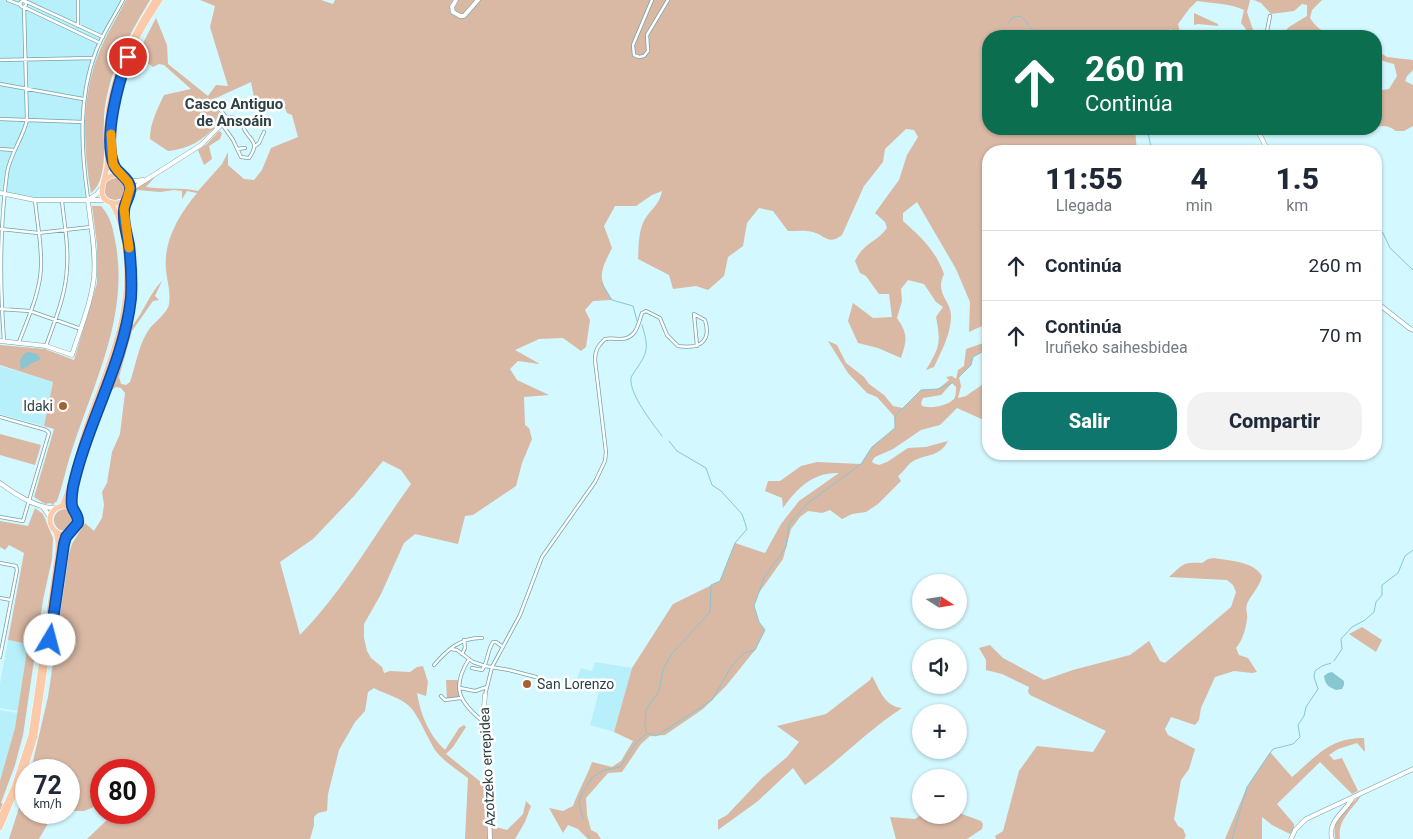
<!DOCTYPE html>
<html lang="es">
<head>
<meta charset="utf-8">
<style>
  body { margin:0; font-family:Roboto,sans-serif; background:#f2f2f3; color:#1f2937; height:100vh; display:flex; flex-direction:column; font-size:19px; white-space:nowrap }
  * { box-sizing:border-box; margin:0 }
  p { font-size:16px; color:#747a83 }
  .icon { flex:none; width:28px; height:28px; fill:none; stroke:currentColor; stroke-width:2; stroke-linecap:round; stroke-linejoin:round }
  .map { position:relative; flex:1; overflow:hidden }
  .sheet { position:absolute; left:982px; top:145px; width:400px; height:315px; display:flex; flex-direction:column; background:#fff; border-radius:20px; box-shadow:0 1px 4px #0004 }
  .sheet>* { flex:none }
  .guide { position:absolute; left:982px; top:30px; width:400px; height:105px; border-radius:20px; box-shadow:0 1px 4px #0004; background:#0b6e4f; color:#fff; overflow:hidden }
  .needle { width:32px; rotate:102deg }
  .fabs { position:absolute; left:912px; top:574px; display:grid; gap:10px }
  .fabs a { display:grid; place-items:center; width:55px; height:55px; border-radius:50%; background:#fff; box-shadow:0 1px 4px #0004; font-size:25px }
  .speed { position:absolute; left:15px; top:759px; display:flex; gap:10px; font-size:25px; font-weight:700; text-align:center }
  .speed>* { display:grid; place-content:center; width:65px; height:65px; border-radius:50%; background:#fff; box-shadow:0 1px 4px #0004; line-height:1 }
  .speed small { font-size:12px; font-weight:400 }
  .speed .limit { border:8px solid #d22; background:#fff; color:#111 }
  .pin { position:absolute; display:grid; place-items:center; width:42px; height:42px; color:#fff; margin:-21px; border:2px solid #fff; border-radius:50%; box-shadow:0 1px 5px #0007 }
  .me { position:absolute; width:55px; margin:-28px; rotate:8deg; stroke-linejoin:round; filter:drop-shadow(0 0 4px #0008) }
  .turn { display:flex; align-items:center; gap:18px; height:105px; padding:0 20px; font-size:22px }
  .turn .icon { width:65px; height:65px; stroke-width:2.5 }
  .turn b { display:block; font-size:35px; line-height:42px }
  .eta { display:flex; justify-content:space-evenly; align-items:center; height:85px; text-align:center }
  .eta b { font-size:30px; font-weight:800; line-height:35px }
  .button { display:flex; gap:10px; margin-top:auto; padding:10px 20px }
  .button a { flex:1; height:58px; border-radius:20px; background:#0f766e; color:#fff; font-size:20px; font-weight:800; line-height:58px; text-align:center }
  .button a+a { background:#f2f2f3; color:#1f2937 }
  ul { padding:0; list-style:none }
  li { display:flex; align-items:center; gap:15px; height:70px; padding:0 20px; border-top:1px solid #e0e1e3 }
  li div { flex:1 }
  li b { display:block; font-size:19px }
  li em { font-style:normal }
  .map>svg:first-child { display:block }
</style>
</head>
<body>
<div class="map">
<svg width="1413" height="839" viewBox="0 0 1413 839">
  <rect width="100%" height="100%" fill="#d3f8ff"/>
  <path fill="#b7f0fa" d="M0,0H125L100,47L88,93L82,172L85,196L84,201L30,200L0,193Z
    M0,366L53,382L44,426L0,414Z
    M8,640L28,644L18,711L0,708V684Z
    M595,662L632,668L614,732L590,725L599,691L574,687L581,668L592,671Z
    M0,710L18,713L10,750L0,781Z"/>
  <path fill="#d9b8a4" fill-rule="evenodd" d="M126,0H150C128,37 108,72 104,116C103,137 109,180 91,193C83,147 81,99 98,55C105,36 117,18 126,0Z
    M200,0H321L333,4L335,0H1250L1247,12L1255,36H1243L1246,29L1241,23L1244,10C1232,4 1212,3 1197,1L1189,9L1178,24L1181,36H1174L1171,29L1162,36H989V129H1135L1137,151H989V332L984,325L969,332L970,302L956,269L917,202L903,213V221C921,237 936,251 944,274C934,295 952,300 951,318C950,336 941,352 934,367L926,370C940,347 941,343 936,317L943,307L936,302L924,284L908,280L901,289L902,301L897,318C908,334 907,340 901,358L878,348L858,343L848,321L853,303L873,318L892,317L889,294H879L866,276L860,273L855,261C864,242 876,243 887,228L885,222L875,213L899,180L907,155L918,137L914,130L906,129L885,149L883,162L864,186L842,235C828,246 825,235 813,232C805,230 796,231 788,231L773,211L759,208L747,223L743,246L728,257L724,276L708,290L696,286L673,289L669,275L638,259C639,245 638,231 645,219C651,209 660,204 662,191L652,195L636,206H615L604,226L612,248C600,272 597,277 612,300L593,301L585,310L590,320L586,347L581,351L563,338L539,339L515,350L540,364L518,361L510,369L517,380L549,395L524,397L525,425L529,428L532,439L522,463L516,486L473,515L465,516L458,544L415,534L404,543L381,594L364,624V638L367,651L371,658L382,667L384,673L390,671L410,672L417,667L423,666L428,682L426,696L417,693C420,713 429,736 445,750L459,728L464,725L466,727L453,747L446,754L487,787L490,794L492,826L507,830L523,814L526,801L531,806L525,822L515,839H465L468,778C456,769 443,761 435,750C427,737 421,721 412,709C402,697 386,695 374,688L368,692L365,711L355,722L339,750L328,794L327,811L318,813L314,817V825L310,839H87L108,819L104,813L144,812V770H101V808L99,805L84,811H69V770H31L48,697L69,554L72,544L85,523L94,531L102,518L104,505L102,492L107,483L112,452L120,434L125,393L121,388L116,387L110,391L131,323L133,325C144,311 150,293 162,281L155,296L159,300L153,301L132,331L119,377L121,384L126,385L130,382C136,365 139,342 150,328C156,321 168,312 169,304C171,292 167,281 166,270C163,241 179,215 197,193L187,191L182,199V191L174,190L160,192L138,190L133,196V193L136,188L155,177L146,187C163,190 180,187 198,191L222,164L228,152V165L244,179L254,180L262,170L271,148L298,137L292,115L287,113L284,106L280,103H272L258,117L251,82L214,99C213,106 221,112 222,119L217,121L218,125C200,141 192,148 168,151L150,139C150,123 157,110 164,95L191,89L164,65L159,64L153,67L146,62L143,55L139,51L156,18L167,45L168,64L208,96L216,85L228,86L210,27L215,6ZM383,461L401,470L411,484C374,535 344,590 300,635L280,562L313,539L354,496Z
    M1254,0H1322L1312,10L1310,18C1322,37 1335,34 1356,34L1358,36H1283V33L1289,27L1307,16V5L1302,4L1294,11L1271,14L1261,3Z
    M1194,13L1218,24V26L1198,24L1194,25Z
    M1376,50L1387,57L1413,60V70L1407,76L1405,81L1413,85V126L1404,131H1396C1389,126 1385,125 1376,127V105L1379,101L1376,99V91L1389,89L1397,76L1394,64L1386,62L1376,58Z
    M219,131L222,133L220,139L209,146L212,159L204,165L198,150L207,144Z
    M104 189a11 11 0 1 1 22 0a11 11 0 1 1-22 0Z
    M92,206H101C111,218 112,225 115,240C130,314 94,382 72,450C66,467 63,485 57,501L52,505L51,503L45,504L34,497L54,429L44,426L53,382L0,365V345L45,349L74,360L97,283V245Z
    M828,341L837,345L846,363L864,377L869,384L884,395L893,406L903,408L921,390L938,389L949,380L946,377L952,376L956,379L958,370L964,366L966,349L989,341V348L973,357L971,365L959,377L961,386L958,398L966,396L989,380V418L986,421L957,408L940,425L921,430L893,449L875,457L872,461L873,463L879,465L887,462L908,448L926,447L948,441C940,456 929,454 915,460C908,463 904,472 898,476L901,481L878,504L866,512L852,514L842,519L830,510L822,513L808,511L800,517L791,529L783,559L758,594L754,606L759,622L765,630L755,650L726,686L703,709L665,735L650,736L641,744L622,772L608,773L586,798L587,815L591,830L597,833L601,839H588L578,829L568,825L563,833L549,808L563,811L573,806C578,791 587,777 592,762L612,767L621,761L633,741L614,732L632,668L673,604L720,581L735,543L765,553L781,524L799,501L839,473C813,472 797,488 783,508L782,498L765,491L768,481H780L801,466L817,462L861,464L872,447L895,428L894,416L877,397L867,393L848,373ZM952,383L956,387C956,391 956,396 954,399C947,406 931,409 922,406L921,403L923,398L941,395Z
    M0,434L41,445L35,465L0,455Z
    M35,508L43,514L53,538L52,559L43,600L23,735L15,765L1,803L3,804L0,811V781L15,728L28,644L8,640L24,553L9,545L5,550L0,547V521L28,526Z
    M54 520a11 11 0 1 1 22 0a11 11 0 1 1-22 0Z
    M1214,558C1230,561 1253,561 1262,576C1260,587 1251,594 1247,604C1245,610 1248,614 1247,619C1246,629 1242,641 1236,648L1239,655L1248,658L1257,672L1252,673L1234,671L1215,677L1201,708L1199,720L1195,725L1171,717L1165,729L1168,735L1195,749L1189,769L1181,780L1174,819L1178,826L1183,829L1186,836L1184,839H996L995,836L1003,831L1019,771L1037,746L1093,752L1106,731L1030,695L1028,692L1029,687L1002,674L986,670V660L979,648L990,645L1003,658L1044,680L1073,670L1130,655L1149,641L1160,661L1165,663L1231,607L1236,592L1233,585L1227,580L1169,577C1184,564 1182,562 1202,563L1208,559Z
    M1362,627L1382,640L1376,652L1349,634Z
    M872,676C880,690 884,706 902,708C867,731 839,761 805,785L793,768L758,801L718,830V820L727,815L762,778L787,757L799,742L777,726L826,714L870,680Z
    M446,680H460V697L447,699Z
    M1359,738H1364L1365,752L1357,743L1338,749L1329,755L1334,760L1342,758L1358,791L1352,794L1320,762L1277,804L1294,824V829L1290,834L1272,825L1262,817V839H1225L1247,787L1270,752L1292,777C1315,758 1327,740 1359,738Z
    M26,786V812L54,813L39,839H9Z
    M1361,796C1352,810 1337,820 1340,839H1335C1335,835 1334,831 1335,827C1336,819 1354,799 1361,796Z
    M959,813L981,821L983,824L982,829L967,839H896L890,817L915,819L921,815H959Z"/>
  <path fill="#88c6d1" d="M29,352L37,354L41,359L33,363H31L30,365L21,370L20,360L25,353Z
    M1332,672L1344,681V685L1342,689L1336,690C1329,687 1325,685 1324,676L1328,673Z"/>
  <g fill="none" stroke-linecap="round" stroke-linejoin="round">
    <path stroke="#88c6d1" stroke-width="1" d="M1008,24L1013,17L1021,16L1038,36
      M1147,129L1152,151
      M1376,225L1383,233L1390,248L1413,270
      M602,284L612,300L633,306L637,321
      M642,325C648,345 649,351 637,368C635,371 632,375 631,378C629,394 653,424 662,436
      M959,377L971,365L973,357L989,348
      M1334,661L1342,649L1341,639L1352,627L1365,620L1374,612L1376,602L1382,595V585L1398,573L1405,556L1413,550
      M646,732L645,724L646,710L659,691L663,670L671,655L710,612L711,585L720,581L735,543L747,529L742,514L721,491L712,485L706,468L677,451L669,441
      M647,733L656,736L712,700L731,667L744,653L755,650L765,630L759,622L754,606L764,578L786,547L789,524L808,503L861,464L872,447L895,428V416L921,390L938,389L952,383
      M583,819L579,802L582,793L593,777L604,770L620,767L637,742L646,734
      M588,835L590,839
      M1232,839L1247,787L1273,749L1293,744L1300,737L1298,725L1304,716L1306,707L1318,689L1314,677L1315,671L1322,666L1331,663"/>
    <defs>
      <path id="street" d="M8,0L21,5
        M78,0V26
        M652,0L633,45L634,55L639,57L644,56L648,51L647,35L668,0
        M20 4a3 3 0 1 1 6 0a3 3 0 1 1-6 0Z
        M25,1L103,37
        M1266,36L1270,16
        M0,60L93,58
        M0,84L83,99
        M216,104L226,117H231
        M0,119L83,122
        M223,123L232,117L239,120H247
        M222,124L233,140L241,157L249,158C262,140 247,140 243,126
        M222,124L237,120L242,123L243,126L251,125
        M254,147L259,143L264,132
        M0,149L14,150
        M237,149L245,148
        M88,199C81,150 78,98 96,51C103,33 114,17 123,0
        M1,229L38,233L91,227
        M0,309L30,311L81,329
        M694,314L697,346
        M4,341C0,288 0,225 7,173C10,154 23,138 27,120L24,7L100,43
        M19,342C28,318 40,293 41,267C42,245 37,222 35,200
        M46,346C55,320 66,295 67,267C69,245 64,223 62,201
        M0,417L46,430L49,433L23,521L0,517
        M0,563L16,566L17,570L0,657
        M0,598L11,600
        M451,649L457,650L473,662L485,666L509,670L536,677
        M462,654L465,648L464,640
        M469,659C450,689 460,703 485,723
        M434,665C447,650 461,637 482,638
        M472,668L482,670C488,662 487,651 493,642H496L503,647
        M460,688L475,691L487,687
        M485,695L492,667L520,615L542,557L595,482L605,461L606,452L595,360C595,350 598,346 605,339C610,338 615,339 621,339C637,338 638,324 642,313L646,311L660,318L667,335L678,346C698,349 712,343 705,320L694,314
        M441,696L445,700L461,698"/>
      <path id="secondary" d="M456,0L452,7L453,12L460,16H464L478,0
        M1257,129L1268,151
        M127,180L135,181L143,180
        M130,190L201,145L222,124
        M0,193L35,200H106
        M91,198L97,194L101,189
        M1376,302L1409,328L1413,330
        M0,341L46,346L72,355C80,329 91,304 94,277C96,252 91,226 88,201
        M0,483C15,494 37,509 56,508
        M43,507L50,517
        M485,695L484,708L487,734L490,839
        M1291,839L1295,830L1306,819L1413,769
        M1332,839C1327,820 1346,812 1353,797"/>
      <path id="highway" d="M121,175C99,150 115,86 128,57C136,37 148,18 160,0
        M106,179C113,173 120,174 127,180L130,190C128,198 123,204 114,203C92,201 107,177 107,165C108,151 106,137 107,123C110,77 131,39 155,0
        M50 520a14 14 0 1 1 28 0a14 14 0 1 1-28 0Z
        M62,506C73,482 77,455 85,430C107,366 136,311 124,242C122,228 119,214 111,203
        M72,508C71,487 78,465 85,446C98,406 116,367 125,327C131,303 133,279 130,255C128,236 122,219 126,199
        M0,818L14,787L31,735L58,550V542L56,531
        M0,828L26,766L35,736L62,549L66,537L70,533"/>
    </defs>
    <use href="#street" stroke="#75a1a9" stroke-width="4"/>
    <use href="#secondary" stroke="#75a1a9" stroke-width="5"/>
    <use href="#highway" stroke="#fff" stroke-width="6"/>
    <use href="#street" stroke="#fff" stroke-width="2.5"/>
    <use href="#secondary" stroke="#fff" stroke-width="4"/>
    <use href="#highway" stroke="#fbcaaa" stroke-width="5"/>
  </g>
  <g fill="none" stroke-linecap="round" stroke-linejoin="round">
    <defs>
      <path id="route" d="M50,640L64,544L66,537L78,523C79,515 74,513 72,506C71,500 72,493 73,487C87,423 124,363 131,298C132,281 131,263 129,245C127,234 123,223 124,211C124,202 132,195 130,186C128,177 117,173 114,165C103,138 118,83 128,57"/>
    </defs>
    <use href="#route" stroke="#114b97" stroke-width="12"/>
    <use href="#route" stroke="#1a73e8" stroke-width="9"/>
    <path stroke="#f59e0b" stroke-width="9" d="M111,134L113,164L117,170L128,182L130,188L124,209L129,248"/>
  </g>
  <g fill="#a46131" stroke="#fff" stroke-width="2">
    <circle cx="63" cy="406" r="5"/>
    <circle cx="527" cy="684" r="5"/>
  </g>
  <g text-anchor="middle" stroke-width="5" stroke-linejoin="round" paint-order="stroke">
    <g font-size="14" fill="#2e4144" stroke="#fff" text-anchor="end">
      <text x="53" y="411">Idaki</text>
      <text x="537" y="689" text-anchor="start">San Lorenzo</text>
    </g>
    <g font-size="14" fill="#2e4144" stroke="#fff">
      <text transform="translate(487 767) rotate(-93)" y="5">Azotzeko errepidea</text>
    </g>
    <g font-size="15" font-weight="bold" fill="#2e4144" stroke="#fff">
      <text x="234" y="109">Casco Antiguo<tspan x="234" dy="17">de Ansoáin</tspan></text>
    </g>
  </g>
</svg>
<div class="fabs">
<a><svg class="needle" viewBox="-14 -14 28 28"><path d="M0-13l5 13h-10z" fill="#e53935"/><path d="M0 13l5-13h-10z" fill="#747a83"/></svg></a>
<a><svg class="icon" aria-label="sound" viewBox="0 0 24 24"><path d="M4 9h4l5-4v14l-5-4H4zM17 9q2 3 0 6"/></svg></a>
<a>+</a>
<a>−</a>
</div>
<div class="speed"><div>72<small>km/h</small></div><div class="limit">80</div></div>
<div class="pin" style="left:128px;top:57px;background:#d93025"><svg class="icon" aria-label="arrive" viewBox="0 0 24 24"><path d="M6 21V4h12l-3 4 3 4H6"/></svg></div>
<svg class="me" style="left:50px;top:640px" viewBox="-20 -20 40 40"><circle r="19" fill="#fff"/><path d="M0-13L10 11 0 6-10 11z" fill="#1a73e8"/></svg>
<div class="guide">
<div class="turn"><svg class="icon" aria-label="ahead" viewBox="0 0 24 24"><path d="M12 20V5M6 11l6-6 6 6"/></svg><div><b>260 m</b>Continúa</div></div>
</div>
<section class="sheet">
<div class="eta">
<div><b>11:55</b><p>Llegada</p></div>
<div><b>4</b><p>min</p></div>
<div><b>1.5</b><p>km</p></div>
</div>
<ul>
<li><svg class="icon" aria-label="ahead" viewBox="0 0 24 24"><path d="M12 20V5M6 11l6-6 6 6"/></svg><div><b>Continúa</b></div><em>260 m</em></li>
<li><svg class="icon" aria-label="ahead" viewBox="0 0 24 24"><path d="M12 20V5M6 11l6-6 6 6"/></svg><div><b>Continúa</b><p>Iruñeko saihesbidea</p></div><em>70 m</em></li>
</ul>
<div class="button"><a>Salir</a><a>Compartir</a></div>
</section>
</div>
</body>
</html>
